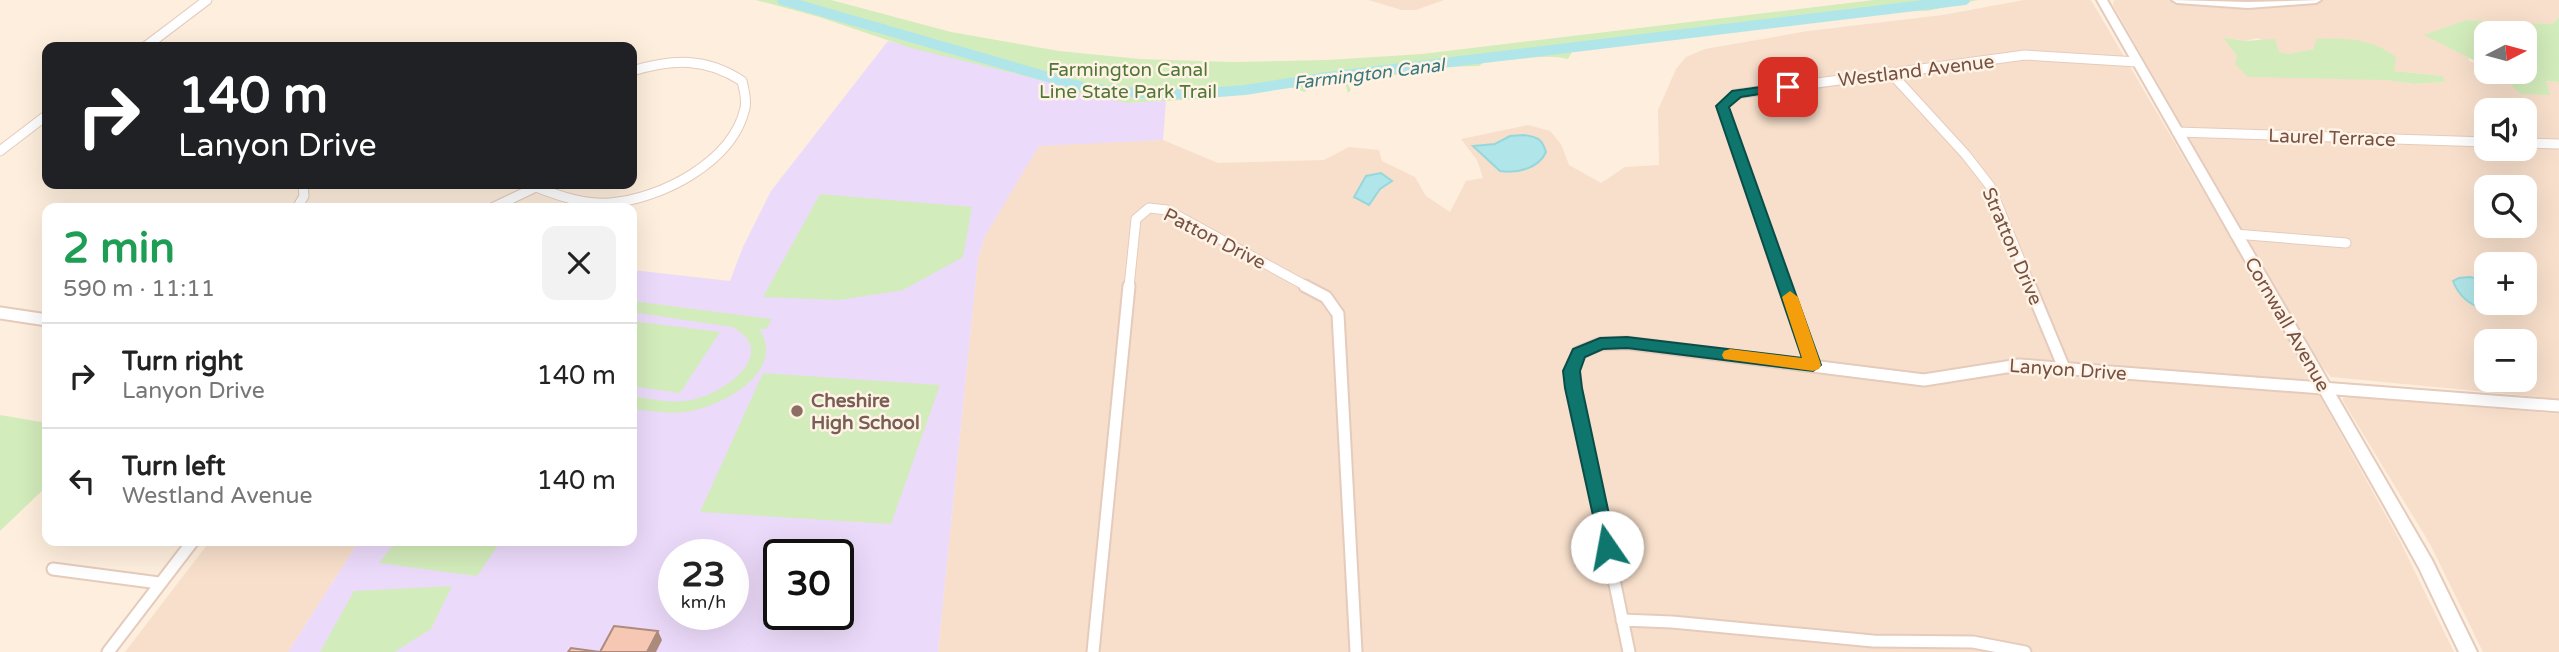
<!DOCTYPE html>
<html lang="en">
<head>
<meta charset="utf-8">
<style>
  body { margin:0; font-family:"Varela Round",sans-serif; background:#f2f2f2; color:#222; height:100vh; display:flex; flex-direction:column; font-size:26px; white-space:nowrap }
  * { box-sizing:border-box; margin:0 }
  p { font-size:23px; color:#767676 }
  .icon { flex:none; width:38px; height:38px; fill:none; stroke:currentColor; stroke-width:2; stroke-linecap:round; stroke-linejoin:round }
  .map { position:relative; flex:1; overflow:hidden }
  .side { position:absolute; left:42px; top:203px; width:595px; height:343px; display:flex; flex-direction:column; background:#fff; border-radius:14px; box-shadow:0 7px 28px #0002 }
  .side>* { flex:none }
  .guide { position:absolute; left:42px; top:42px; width:595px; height:147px; border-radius:14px; box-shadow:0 7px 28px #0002; background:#202124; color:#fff; overflow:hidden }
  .needle { width:46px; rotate:84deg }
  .tools { position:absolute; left:2474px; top:21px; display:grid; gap:14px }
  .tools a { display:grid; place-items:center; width:63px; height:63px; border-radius:14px; background:#fff; box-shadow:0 7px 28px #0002; font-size:35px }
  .speed { position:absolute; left:658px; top:539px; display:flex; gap:14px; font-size:35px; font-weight:700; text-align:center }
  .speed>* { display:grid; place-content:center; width:91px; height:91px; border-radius:50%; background:#fff; box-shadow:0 7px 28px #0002; line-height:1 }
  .speed small { font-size:18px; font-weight:400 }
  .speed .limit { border:4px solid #111; border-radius:10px; background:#fff; color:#111 }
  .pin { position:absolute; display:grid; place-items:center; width:60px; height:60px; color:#fff; margin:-30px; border-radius:14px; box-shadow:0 4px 10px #0006 }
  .me { position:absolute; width:77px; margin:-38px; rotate:348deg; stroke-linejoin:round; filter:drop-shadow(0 0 5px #0008) }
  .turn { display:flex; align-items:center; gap:24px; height:147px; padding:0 21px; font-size:32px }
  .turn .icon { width:91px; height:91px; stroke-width:2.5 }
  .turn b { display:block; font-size:49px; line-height:60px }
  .round { display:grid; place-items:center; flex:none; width:74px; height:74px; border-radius:14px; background:#f2f2f2 }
  .head { display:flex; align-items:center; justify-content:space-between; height:119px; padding:0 21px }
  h1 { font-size:42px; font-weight:800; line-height:52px; color:#1e9e55 }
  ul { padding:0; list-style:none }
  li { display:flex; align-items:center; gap:21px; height:105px; padding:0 21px; border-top:2px solid #e0e0e0 }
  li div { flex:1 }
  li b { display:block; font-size:26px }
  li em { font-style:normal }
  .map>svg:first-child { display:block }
</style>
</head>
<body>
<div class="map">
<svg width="2559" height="652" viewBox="0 0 2559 652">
  <rect width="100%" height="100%" fill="#feeedd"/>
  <path fill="#f7dfcb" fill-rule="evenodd" d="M1368,0H1444L1416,10H1402Z
    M2024,0H2091L2261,290L2400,541L2454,652H938L978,258L985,236L1039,145L1163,140L1218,163L1324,160L1349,147L1379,150L1382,161L1415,177L1426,196L1450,212L1466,181L1483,178L1477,160L1461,139L1528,125L1550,131L1561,144L1569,165L1601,183L1625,167L1659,165L1658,110L1676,69L1686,57L1705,49L1808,31L1943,15Z
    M2114,0H2559V17L2552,24L2466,20L2469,61L2487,67V72H2498L2520,94H2549L2545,81L2559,82V399L2331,377L2320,364L2146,63L2113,5ZM2224,37L2244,41L2258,38L2279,52L2288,54L2315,49L2316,39L2394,71L2443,76L2445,82L2414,84L2237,56ZM2487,110H2525V149H2487ZM2487,187H2525V226H2487ZM2487,264H2525V303H2487ZM2487,341H2525V380H2487Z
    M2350,397L2559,414V652H2483L2430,544L2343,401V398Z
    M210,541H359L288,652H125Z"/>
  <path fill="#ecdafa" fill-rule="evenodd" d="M888,41L1053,83L1078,93L1128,103L1166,101L1163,140L1039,146L985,236L978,258L938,652H288L359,541H632V270L730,281L743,247L771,191ZM674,555H733V614H674ZM779,555H838V614H779Z"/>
  <path fill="#d3ecbb" d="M756,0H831L951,32L1059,51L1140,59L1232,62L1328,60L1422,54L1874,0H1978L1927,11L1902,10L1704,32L1682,39L1599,47L1572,52L1568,59C1542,52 1515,63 1487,60L1479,66L1440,67L1417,73L1349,79L1346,81L1351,90L1348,93L1345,83L1310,85L1305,92L1289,87L1201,99L1127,103L1078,93L1053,83L911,48L819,17Z
    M2559,17V82L2546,81L2550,95L2520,94L2498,72H2525V33H2487V67L2424,35L2466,20L2552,24Z
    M2223,37L2244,41L2275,39L2279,52L2288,54L2314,49L2316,39C2345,37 2373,39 2396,57L2394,71L2443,76L2445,82L2414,84L2387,80L2248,77L2235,64L2237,56Z
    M820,194L972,207L963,257L903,290L839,300L763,297Z
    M632,301L772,319L766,329H759C787,370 725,405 691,411C671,415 652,411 632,409V396C651,399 672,404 691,400C722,395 782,353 732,327L632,312Z
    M632,321L720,332L680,393L632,386Z
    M763,373L940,385L891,524L700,512Z
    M0,415L47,423V486L0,531Z
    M396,541H501L477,576L379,563Z
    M452,586L431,629L394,652H320L354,591Z"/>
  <path fill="#b0e6e9" stroke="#96d7dc" stroke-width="2" d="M1524,135C1538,137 1542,139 1546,152C1539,168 1517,174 1500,171L1473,146L1495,144L1510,136Z
    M1381,173L1392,181L1380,189L1369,205L1354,197L1366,176Z
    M2470,277L2487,281V303H2525V294L2531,301L2530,303C2503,319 2465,312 2453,281L2459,278Z"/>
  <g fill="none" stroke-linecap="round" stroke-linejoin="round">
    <path stroke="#b0e6e9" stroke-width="10" d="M782,0L1086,88L1150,94H1193L1245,90L1327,77L1965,0"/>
    <defs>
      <path id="minor-far1" d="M145,47L207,0
        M1890,72L1966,155L1990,186L2031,287
        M2177,132L2487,142
        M2525,143L2559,144
        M0,151L47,115
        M536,184V187C559,196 585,205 610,203C661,199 733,162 745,108C747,99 744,90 742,81C705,57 673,59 632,71
        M297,208L304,196L303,184
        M492,208L536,187
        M2235,234L2346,243
        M1129,287L1136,219L1149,208L1167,210L1308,287
        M1786,287L1723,106L1736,94L2025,55L2137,62"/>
      <path id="minor" d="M1305,286L1326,297L1338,314L1356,652
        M1785,286L1813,365
        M2030,286L2064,368
        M0,313L47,320
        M53,569L159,583
        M1622,620L1672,622L1873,641L1973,642L2025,652
        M108,652L193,541
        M1093,652L1129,286
        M1629,652L1571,371L1578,353L1600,344L1627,343L1924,380L2019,365L2559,406"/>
      <path id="tertiary" d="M2097,0H2107L2432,560L2477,652H2459L2419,568L2384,505Z
        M2172,0L2248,2L2321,0L2316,3L2248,8L2177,3Z"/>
    </defs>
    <use href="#minor-far1" stroke="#e5cbbc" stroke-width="11"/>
    <use href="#minor" stroke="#e5cbbc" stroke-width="15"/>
    <use href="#tertiary" stroke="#e5cbbc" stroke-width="4"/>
    <use href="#minor-far1" stroke="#fff" stroke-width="9"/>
    <use href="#minor" stroke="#fff" stroke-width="11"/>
    <use href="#tertiary" fill="#fff" fill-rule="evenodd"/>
  </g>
  <path fill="#ac8b7d" d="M658,631L662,640L656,652H647Z"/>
  <path fill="#f6c7b2" stroke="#ac8b7d" stroke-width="2" d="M614,626L658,631L647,652H568L571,648L600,652Z"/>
  <path fill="#0f766e" stroke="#0a4d48" stroke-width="2" d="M1788,83L1792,84V89L1741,97L1729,107L1821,365L1813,371L1627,348L1603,349L1585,357L1580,371L1582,388L1616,547L1614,552L1607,554L1601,552L1565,388L1563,371L1573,349L1600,338L1627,337L1802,358L1716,106L1732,91Z"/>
  <path fill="#f59e0b" d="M1790,291L1798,297L1821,365L1819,369L1813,371L1724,359L1722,355L1724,351L1730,349L1802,358L1782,297Z"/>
  <circle fill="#8d6e63" stroke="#fff3e5" stroke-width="2.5" cx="797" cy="411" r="7"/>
  <g text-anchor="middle" stroke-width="5" stroke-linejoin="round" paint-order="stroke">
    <g font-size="18" font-style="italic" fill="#36787d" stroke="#fff3e5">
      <text transform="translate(1369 74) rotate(-7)" y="6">Farmington Canal</text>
    </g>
    <g font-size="19" fill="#517738" stroke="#fff3e5">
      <text x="1128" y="76">Farmington Canal<tspan x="1128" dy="22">Line State Park Trail</tspan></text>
    </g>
    <g font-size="19" fill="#765144" stroke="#fff3e5">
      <text transform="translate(1916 70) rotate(-7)" y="7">Westland Avenue</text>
      <text transform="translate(2332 137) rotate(2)" y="7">Laurel Terrace</text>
      <text transform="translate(1215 238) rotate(27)" y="7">Patton Drive</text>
      <text transform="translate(2013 246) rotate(67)" y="7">Stratton Drive</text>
      <text transform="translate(2288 324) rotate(60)" y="7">Cornwall Avenue</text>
      <text transform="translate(2068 369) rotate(4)" y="7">Lanyon Drive</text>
    </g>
    <g font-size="19" font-weight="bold" fill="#785e54" stroke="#fff3e5" text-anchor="start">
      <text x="811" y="407">Cheshire<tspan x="811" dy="22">High School</tspan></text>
    </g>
  </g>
</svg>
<div class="tools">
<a><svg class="needle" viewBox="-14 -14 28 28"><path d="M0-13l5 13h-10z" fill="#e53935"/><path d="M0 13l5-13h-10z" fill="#767676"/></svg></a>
<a><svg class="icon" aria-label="sound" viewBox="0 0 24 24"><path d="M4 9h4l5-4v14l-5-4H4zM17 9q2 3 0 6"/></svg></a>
<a><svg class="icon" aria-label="search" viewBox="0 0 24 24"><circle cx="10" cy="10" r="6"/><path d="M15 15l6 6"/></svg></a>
<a>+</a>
<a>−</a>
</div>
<div class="speed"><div>23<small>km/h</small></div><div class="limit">30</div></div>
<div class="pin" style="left:1788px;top:87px;background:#d93025"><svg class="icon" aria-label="arrive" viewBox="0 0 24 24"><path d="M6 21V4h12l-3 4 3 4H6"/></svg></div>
<svg class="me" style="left:1607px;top:547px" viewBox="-20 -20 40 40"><circle r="19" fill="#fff"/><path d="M0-13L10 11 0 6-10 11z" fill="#0f766e"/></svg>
<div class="guide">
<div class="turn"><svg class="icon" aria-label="right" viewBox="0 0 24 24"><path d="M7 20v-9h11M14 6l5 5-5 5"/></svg><div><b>140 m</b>Lanyon Drive</div></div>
</div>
<section class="side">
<div class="head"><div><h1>2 min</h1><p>590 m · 11:11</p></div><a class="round"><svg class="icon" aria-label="close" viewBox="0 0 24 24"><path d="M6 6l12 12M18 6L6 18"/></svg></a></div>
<ul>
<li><svg class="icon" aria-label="right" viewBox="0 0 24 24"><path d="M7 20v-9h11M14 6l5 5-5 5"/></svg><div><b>Turn right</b><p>Lanyon Drive</p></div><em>140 m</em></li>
<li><svg class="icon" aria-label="left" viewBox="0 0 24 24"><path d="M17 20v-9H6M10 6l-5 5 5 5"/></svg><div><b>Turn left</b><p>Westland Avenue</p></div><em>140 m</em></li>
</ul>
</section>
</div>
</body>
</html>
